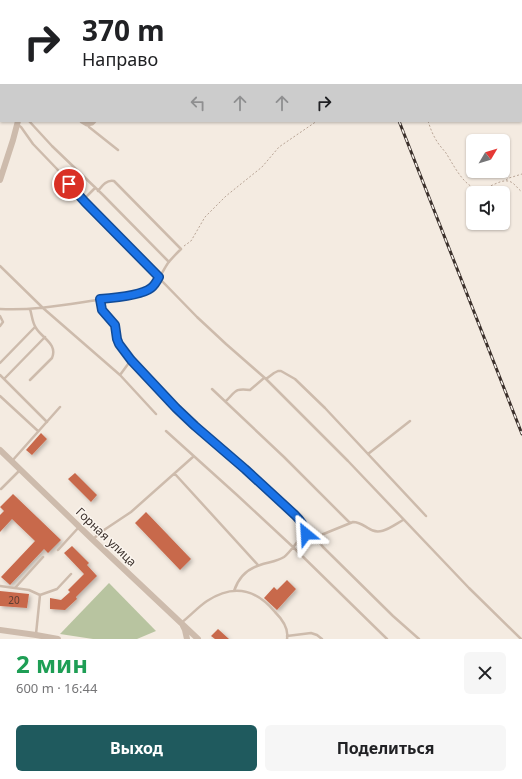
<!DOCTYPE html>
<html lang="ru">
<head>
<meta charset="utf-8">
<style>
  body { margin:0; font-family:"Noto Sans",sans-serif; background:#f6f6f6; color:#202124; height:100vh; display:flex; flex-direction:column; font-size:15px; white-space:nowrap }
  * { box-sizing:border-box; margin:0 }
  p { font-size:13px; color:#757577 }
  .icon { flex:none; width:22px; height:22px; fill:none; stroke:currentColor; stroke-width:2; stroke-linecap:round; stroke-linejoin:round }
  .map { position:relative; height:639px; overflow:hidden }
  .side { display:flex; flex-direction:column; background:#fff; flex:1 }
  .side>* { flex:none }
  .top-card { position:absolute; left:0px; top:0px; width:522px; height:122px; box-shadow:0 1px 3px #0004; background:#fff; color:#202124; overflow:hidden }
  .needle { width:26px; rotate:52deg }
  .buttons { position:absolute; left:466px; top:134px; display:grid; gap:8px }
  .buttons a { display:grid; place-items:center; width:44px; height:44px; border-radius:6px; background:#fff; box-shadow:0 1px 3px #0004; font-size:20px }
  .pin { position:absolute; display:grid; place-items:center; width:34px; height:34px; color:#fff; margin:-17px; border:2px solid #fff; border-radius:50%; box-shadow:0 1px 4px #0007 }
  .me { position:absolute; width:44px; margin:-22px; rotate:333deg; stroke-linejoin:round; filter:drop-shadow(0 0 3px #0008) }
  .turn { display:flex; align-items:center; gap:14px; height:84px; padding:0 16px; font-size:18px }
  .turn .icon { width:52px; height:52px; stroke-width:2.5 }
  .turn b { display:block; font-size:28px; line-height:34px }
  .lanes { display:flex; align-items:center; height:38px; padding:0 16px; background:#0003; justify-content:center; gap:20px; direction:ltr }
  .lanes .off { opacity:.35 }
  .round { display:grid; place-items:center; flex:none; width:42px; height:42px; border-radius:6px; background:#f6f6f6 }
  .summary { display:flex; align-items:center; justify-content:space-between; height:68px; padding:0 16px }
  h1 { font-size:24px; font-weight:700; line-height:30px; color:#1e9e55 }
  .button { display:flex; gap:8px; margin-top:auto; padding:8px 16px }
  .button a { flex:1; height:46px; border-radius:6px; background:#1f5a5e; color:#fff; font-size:16px; font-weight:700; line-height:46px; text-align:center }
  .button a+a { background:#f6f6f6; color:#202124 }
  .map>svg:first-child { display:block }
</style>
</head>
<body>
<div class="map">
<svg width="522" height="639" viewBox="0 0 522 639">
  <defs>
    <filter id="shadow"><feDropShadow dx="2" dy="2" stdDeviation="2" flood-color="#0004"/></filter>
  </defs>
  <rect width="100%" height="100%" fill="#f4ebe1"/>
  <path fill="#b8c4a0" d="M109,583L156,631L137,639H93L60,634Z"/>
  <path fill="#c8694b" filter="url(#shadow)" d="M41,433L47,439L32,455L26,450Z
    M75,473L97,495L91,502L68,479Z
    M13,494L61,540L48,553L44,549L10,585L9,584L1,577L35,541L12,519L0,532V515L4,511L0,507Z
    M146,512L191,559L180,570L135,523Z
    M72,546L89,563L87,565L97,576L76,597L77,599L65,610L50,609V598L61,600L70,592L68,590L84,574L64,553Z
    M287,580L296,589L277,610L264,598L274,587L277,590Z
    M0,591L29,594L27,608L0,606Z
    M218,629L229,639H215L211,636Z"/>
  <g fill="none" stroke-linecap="round" stroke-linejoin="round">
    <path stroke="#b9a596" stroke-width="1" stroke-dasharray="2 2" stroke-linecap="butt" d="M428,121C430,127 432,133 435,138C438,144 442,148 446,153C453,164 464,187 478,189C489,190 501,177 511,182C515,184 518,189 522,192
      M506,180L509,178L522,174
      M184,246L191,241L205,217L226,196L262,167L279,147L317,121"/>
    <path stroke="#cdbbac" stroke-width="2.5" d="M80,1L81,0
      M29,121L52,146L103,195L169,262
      M18,125L21,127L33,144L57,169L74,190L85,202L197,317L226,344L266,379L348,461L469,588L521,639
      M88,125L89,127L118,150
      M83,200L95,188
      M0,266L43,308L120,375L156,414
      M101,299L102,310L115,325L117,339L119,344L131,360L195,426L245,469L295,515C301,522 304,525 305,534
      M0,309C35,311 69,304 104,299C116,297 141,295 151,288C158,283 163,270 168,263C172,258 177,253 181,249L114,181C107,179 102,186 98,191
      M0,316L3,322L0,326
      M0,363L35,327
      M0,375L47,422
      M120,375L131,360
      M4,379L45,337
      M266,379L274,373L278,371H281L295,379L325,408L426,516
      M30,380L52,358C58,344 42,338 36,328C32,322 32,315 30,309
      M212,389L284,457L350,523
      M0,396L38,431
      M226,401C236,391 235,388 250,390L264,378
      M166,431L237,495L293,547L387,639
      M368,454L410,421
      M12,461L60,407
      M175,474L258,565
      M1,489L20,470
      M317,536L320,543L323,547L393,616L419,639
      M93,539L104,530L131,512L194,456
      M58,550L79,527
      M0,586L29,590L40,595
      M15,588L43,557
      M234,591C238,579 247,569 260,565C268,562 276,562 284,557C291,552 299,537 306,534C311,533 316,536 321,535L353,522C359,522 363,525 368,528C380,537 392,526 403,520
      M181,623C190,616 198,607 207,601C233,584 256,589 275,612C282,619 289,629 287,639
      M36,634L40,595L57,589L71,574
      M287,636L311,633L317,635L322,639"/>
    <path stroke="#cdbbac" stroke-width="5" d="M129,1L130,0
      M82,121L87,124L92,123L94,121"/>
    <path stroke="#cdbbac" stroke-width="6" d="M0,81L1,82
      M0,180L13,140L18,121
      M0,450L92,539L198,639
      M183,626L185,630L187,639
      M0,630L36,635L58,639"/>
    <defs>
      <path id="rail" d="M213,0L214,1
        M341,0V1
        M521,102H522
        M399,121L522,434"/>
    </defs>
    <use href="#rail" stroke="#3b302b" stroke-width="3"/>
    <use href="#rail" stroke="#fbf5ee" stroke-width="1.5" stroke-dasharray="4.5" stroke-linecap="butt"/>
  </g>
  <g fill="none" stroke-linecap="round" stroke-linejoin="round">
    <defs>
      <path id="route" d="M69,184L85,202L159,277C157,281 155,285 151,288C142,295 113,298 100,299L102,310L115,325L117,339L119,344L131,360L176,408L195,426L245,469L295,515C301,521 304,525 306,534"/>
    </defs>
    <use href="#route" stroke="#114b97" stroke-width="10"/>
    <use href="#route" stroke="#1a73e8" stroke-width="7"/>
  </g>
  <g text-anchor="middle" stroke-width="3" stroke-linejoin="round" paint-order="stroke">
    <g font-size="10" fill="#5e3e33">
      <text x="14" y="604">20</text>
    </g>
    <g font-size="12" fill="#3b302b" stroke="#fbf5ee">
      <text transform="translate(106 537) rotate(44)" y="4">Горная улица</text>
    </g>
  </g>
</svg>
<div class="buttons">
<a><svg class="needle" viewBox="-14 -14 28 28"><path d="M0-13l5 13h-10z" fill="#e53935"/><path d="M0 13l5-13h-10z" fill="#757577"/></svg></a>
<a><svg class="icon" aria-label="sound" viewBox="0 0 24 24"><path d="M4 9h4l5-4v14l-5-4H4zM17 9q2 3 0 6"/></svg></a>
</div>
<div class="pin" style="left:69px;top:184px;background:#d93025"><svg class="icon" aria-label="arrive" viewBox="0 0 24 24"><path d="M6 21V4h12l-3 4 3 4H6"/></svg></div>
<svg class="me" style="left:306px;top:534px" viewBox="-20 -20 40 40"><path d="M0-17L14 15 0 8-14 15z" fill="#1a73e8" stroke="#fff" stroke-width="4"/></svg>
<div class="top-card">
<div class="turn"><svg class="icon" aria-label="right" viewBox="0 0 24 24"><path d="M7 20v-9h11M14 6l5 5-5 5"/></svg><div><b>370 m</b>Направо</div></div>
<div class="lanes"><svg class="icon off" aria-label="left" viewBox="0 0 24 24"><path d="M17 20v-9H6M10 6l-5 5 5 5"/></svg><svg class="icon off" aria-label="ahead" viewBox="0 0 24 24"><path d="M12 20V5M6 11l6-6 6 6"/></svg><svg class="icon off" aria-label="ahead" viewBox="0 0 24 24"><path d="M12 20V5M6 11l6-6 6 6"/></svg><svg class="icon" aria-label="right" viewBox="0 0 24 24"><path d="M7 20v-9h11M14 6l5 5-5 5"/></svg></div>
</div>
</div>
<section class="side">
<div class="summary"><div><h1>2 мин</h1><p>600 m · 16:44</p></div><a class="round"><svg class="icon" aria-label="close" viewBox="0 0 24 24"><path d="M6 6l12 12M18 6L6 18"/></svg></a></div>
<div class="button"><a>Выход</a><a>Поделиться</a></div>
</section>
</body>
</html>
